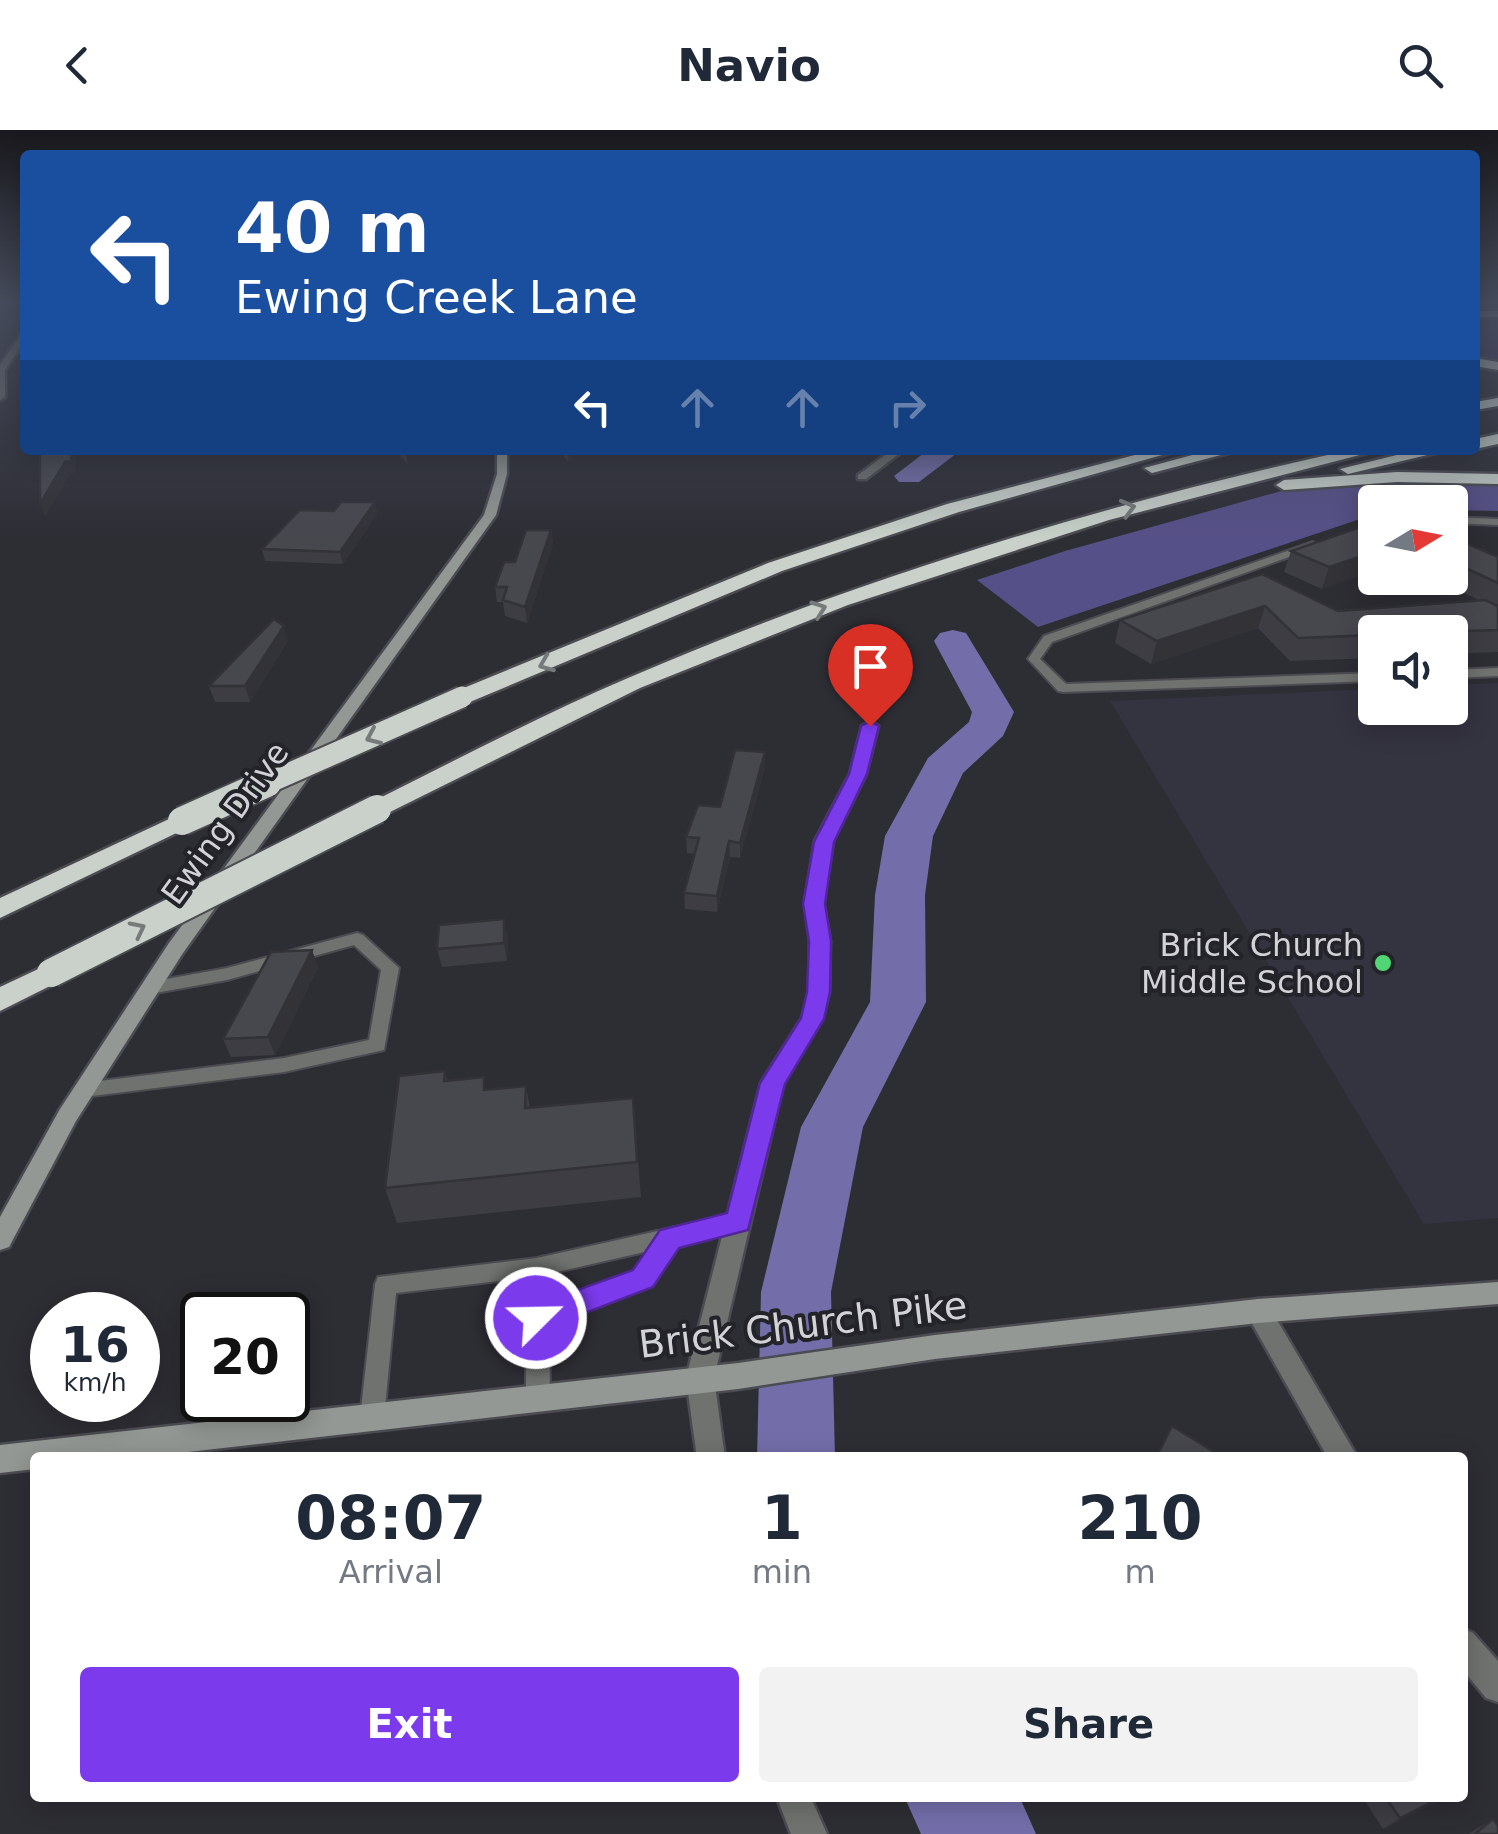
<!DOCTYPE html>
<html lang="en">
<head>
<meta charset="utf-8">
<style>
  body { margin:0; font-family:"DejaVu Sans",sans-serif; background:#f2f2f3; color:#1f2937; height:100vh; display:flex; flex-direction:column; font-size:38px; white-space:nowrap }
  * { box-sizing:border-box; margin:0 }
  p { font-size:32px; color:#747a83 }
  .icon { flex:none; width:55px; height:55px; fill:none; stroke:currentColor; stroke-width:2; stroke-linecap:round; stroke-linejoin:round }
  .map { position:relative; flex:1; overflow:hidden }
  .details { position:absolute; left:30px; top:1322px; width:1438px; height:350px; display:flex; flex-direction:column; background:#fff; border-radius:10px; box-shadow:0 5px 25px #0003 }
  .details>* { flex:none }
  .banner { position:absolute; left:20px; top:20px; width:1460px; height:305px; border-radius:10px; box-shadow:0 5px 25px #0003; background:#1a4fa0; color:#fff; overflow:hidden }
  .needle { width:65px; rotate:80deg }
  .controls { position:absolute; left:1358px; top:355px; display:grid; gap:20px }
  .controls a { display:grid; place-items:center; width:110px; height:110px; border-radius:10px; background:#fff; box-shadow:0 5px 25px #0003; font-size:50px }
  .speed { position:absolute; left:30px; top:1162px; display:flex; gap:20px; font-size:50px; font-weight:700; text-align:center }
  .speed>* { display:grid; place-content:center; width:130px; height:130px; border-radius:50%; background:#fff; box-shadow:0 5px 25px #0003; line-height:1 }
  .speed small { font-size:25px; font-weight:400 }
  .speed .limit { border:5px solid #111; border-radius:15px; background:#fff; color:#111 }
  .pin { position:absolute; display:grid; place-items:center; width:85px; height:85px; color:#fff; margin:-102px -42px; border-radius:50% 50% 50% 0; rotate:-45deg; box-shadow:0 0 10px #0007 }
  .pin .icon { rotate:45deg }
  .me { position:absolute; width:110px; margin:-55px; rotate:67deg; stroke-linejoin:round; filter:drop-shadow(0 0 8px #0008) }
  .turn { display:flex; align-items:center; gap:35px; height:210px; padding:0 50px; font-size:45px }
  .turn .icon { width:130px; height:130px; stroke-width:2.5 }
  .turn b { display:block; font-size:70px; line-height:85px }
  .lanes { display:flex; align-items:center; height:95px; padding:0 50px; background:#0003; justify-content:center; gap:50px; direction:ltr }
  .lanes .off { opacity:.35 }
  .eta { display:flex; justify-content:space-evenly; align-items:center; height:170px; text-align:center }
  .eta b { font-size:60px; font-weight:600; line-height:70px }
  .cta { display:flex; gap:20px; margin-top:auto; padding:20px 50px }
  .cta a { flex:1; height:115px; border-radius:10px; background:#7c3aed; color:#fff; font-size:40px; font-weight:600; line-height:115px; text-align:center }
  .cta a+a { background:#f2f2f3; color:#1f2937 }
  header { display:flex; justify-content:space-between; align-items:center; height:130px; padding:0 50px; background:#fff; font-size:45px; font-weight:600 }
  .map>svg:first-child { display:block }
</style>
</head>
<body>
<header><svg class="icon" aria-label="back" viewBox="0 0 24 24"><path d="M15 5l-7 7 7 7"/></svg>Navio<svg class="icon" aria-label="search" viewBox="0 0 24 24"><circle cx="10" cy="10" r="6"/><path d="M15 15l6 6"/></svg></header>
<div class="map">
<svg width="1498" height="1704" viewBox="0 0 1498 1704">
  <rect width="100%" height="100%" fill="#2d2d34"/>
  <path fill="#343340" d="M1498,553V1088L1424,1094L1110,571L1375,559V578H1450V555Z"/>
  <path fill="#36305d" d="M1475,187H1498V233L1475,228Z"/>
  <path fill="#565088" d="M1398,350L1498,355V381L1450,380V372H1375V384L1038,497L977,450L1065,421L1285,360Z"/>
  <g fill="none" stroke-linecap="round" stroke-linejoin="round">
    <path fill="#736ea9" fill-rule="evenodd" d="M928,320H961L919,352H899L894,346Z
      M953,500L966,503L1014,582L1003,606L963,643L933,706L925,765L926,872L863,997L831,1162L835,1328H757L761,1162L801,997L870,872L875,765L885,706L928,628L969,592L972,582L934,511L940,503Z
      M905,1668H1020L1036,1704H921Z"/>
    <defs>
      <path id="lane" d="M1450,387L1498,389V395L1450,393Z
        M1313,412L1318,415L1317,417L1052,512L1040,529L1066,554L1375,543V551L1063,562L1058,561L1028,529L1044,506Z
        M1498,538V546L1450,548V540Z
        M357,803L363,805L399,838L384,920L284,942L84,967L77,965L74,960L77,955L84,953L284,928L369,910L381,840L354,815L227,850L150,864L141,858L150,852L227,838Z
        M738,1083L746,1086L749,1092L746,1098L678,1115L651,1155L549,1193L550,1268L547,1276L538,1279L529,1276L526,1268V1148L396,1163L384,1288L381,1296L372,1300L363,1296L360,1288L375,1154L378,1147L537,1128ZM649,1121L635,1141L549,1173L548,1144Z"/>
      <path id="street" d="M22,203H25V211L5,240V267L0,270V235Z
        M892,320H904L866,349H858V345Z
        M870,591L878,596L866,644L833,711L823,773L830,811L829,862L822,889L783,954L714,1248L725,1328H697L686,1248L761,953L802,888L809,862L810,811L805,773L815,711L850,644L862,596Z
        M1258,1169L1267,1173L1358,1328H1328L1245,1181L1249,1173Z
        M1462,1498L1473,1503L1498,1531V1572L1486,1568L1462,1539Z
        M777,1668H811L827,1704H791Z"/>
      <path id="secondary" d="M497,320H507V344L496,385L183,823L76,991L9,1117L0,1120V1087L60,979L169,813L484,385L497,344Z
        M1498,1152V1174L1258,1193L935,1229L738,1259L136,1328H35V1339L0,1343V1315L738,1233L935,1205L1258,1169Z"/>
      <path id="highway" d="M1475,181H1498V187H1475Z
        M1475,228L1498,232V240L1475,236Z
        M1498,268V276L1475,280V272Z
        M1498,304V314L1475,319V309Z
        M1154,320H1180L959,382L782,441L470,572L462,574L451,567L454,562L768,433L947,374Z
        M1211,320H1240L1152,343L1144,338Z
        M1350,320H1379L1109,390L848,475L640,558L386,684H368L364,679L368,674C454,631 539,586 628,548C860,448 1103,374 1350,320Z
        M1417,320H1448L1348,344L1340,339Z
        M1397,342L1498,344V354L1397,352L1284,360L1276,355L1284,350Z
        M182,683L195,691L191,696L0,788V768Z
        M51,833L62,836L66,843L62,850L0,881V857Z"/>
    </defs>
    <use href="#lane" stroke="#4b4b51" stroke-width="4"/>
    <use href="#street" stroke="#4b4b51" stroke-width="5"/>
    <use href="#secondary" stroke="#4b4b51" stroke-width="5"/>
    <use href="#highway" stroke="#4b4b51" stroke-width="5"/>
    <use href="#lane" fill="#6f726f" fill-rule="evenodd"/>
    <use href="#street" fill="#6f726f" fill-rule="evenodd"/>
    <use href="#secondary" fill="#939894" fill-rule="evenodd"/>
    <use href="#highway" fill="#c9d1ca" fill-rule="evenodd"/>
    <defs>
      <path id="highway-bridge-far1" d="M261,656L462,567"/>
      <path id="highway-bridge" d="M182,691L267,653
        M51,843L377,679"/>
    </defs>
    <use href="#highway-bridge-far1" stroke="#4b4b51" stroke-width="25" stroke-linecap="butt"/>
    <use href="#highway-bridge" stroke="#4b4b51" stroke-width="32" stroke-linecap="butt"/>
    <use href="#highway-bridge-far1" stroke="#c9d1ca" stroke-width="21"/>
    <use href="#highway-bridge" stroke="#c9d1ca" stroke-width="28"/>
  </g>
  <path fill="#3d3d43" d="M394,320H405L408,334Z
    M560,320H572L573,330L568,332Z
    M378,383L343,434L265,431L262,419Z
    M1450,388L1453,407L1498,427V522L1450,524V502H1375V528L1290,531L1258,498L1151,534L1115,513L1120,490L1262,444L1338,481L1479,470L1430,448H1450Z
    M1375,392L1322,459L1284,442L1291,421Z
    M551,400L553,414L527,493L505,486L503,472H497L495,457L515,432Z
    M288,511L250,572H215L209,556Z
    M765,622V637L740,728L730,727L717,782L685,779L684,763L694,724L687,723L686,707L720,677Z
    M508,807L507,831L442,837L437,819Z
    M312,820L318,838L275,925L231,927L223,909Z
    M445,941L447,950L487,960L526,956L530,978L633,968L641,1067L397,1093L385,1058Z
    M1363,1668H1444L1383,1699Z
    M1493,1689L1498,1704H1469L1474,1700Z"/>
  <path fill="#323237" d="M71,320H76L75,343L70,344L45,387L40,374Z
    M572,320L573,330L568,332L567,321Z
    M375,372L378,383L343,434L340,422Z
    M1460,391L1451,412H1450V394Z
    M551,400L553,414L527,493L525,477Z
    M1375,422V441L1322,459L1329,437Z
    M1265,476L1258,498L1151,534L1157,511Z
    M284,496L288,511L250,572L245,556Z
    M765,622V637L740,728V713Z
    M729,711L730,727L717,782V766Z
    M504,789L508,807L507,831L504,813Z
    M312,820L318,838L275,925L268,907Z
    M1440,1668H1444L1383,1699L1400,1688Z"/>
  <path fill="#47474e" stroke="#323237" stroke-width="2.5" d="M40,320H71V331L65,332L40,374Z
    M341,372H375L340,422L262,419L300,380L334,381Z
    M1450,388L1460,391L1450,394Z
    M1375,392V422L1329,437L1291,421Z
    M526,400H551L525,477L503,470L507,457H495L504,432H515Z
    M1450,406L1498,427V453L1450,431Z
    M1262,444L1338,481L1485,470L1498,476V500L1437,502H1375V505L1298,508L1265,476L1157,511L1120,490Z
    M274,489L284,496L245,556H209Z
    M735,620L765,622L740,713L729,711L717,766L684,763L699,708L686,707L698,675L720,677Z
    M504,789V813L437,819L439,795Z
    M312,820L268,907L223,909L271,822Z
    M445,941L444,951L484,947V960L526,956L525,978L633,968L637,1032L385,1058L399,946Z
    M1172,1296L1224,1328H1156Z
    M1386,1668H1440L1400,1688Z
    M1493,1689L1498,1696V1704H1475Z"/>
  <defs><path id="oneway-chevron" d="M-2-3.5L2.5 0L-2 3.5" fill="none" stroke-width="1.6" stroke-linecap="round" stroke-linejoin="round" transform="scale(2.5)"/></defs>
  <g stroke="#767a7a">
    <use href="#oneway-chevron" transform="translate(1128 378) rotate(-15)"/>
    <use href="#oneway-chevron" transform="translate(819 479) rotate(-20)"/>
    <use href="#oneway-chevron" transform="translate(546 534) rotate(158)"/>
    <use href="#oneway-chevron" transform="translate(373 607) rotate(156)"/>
    <use href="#oneway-chevron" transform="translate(138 799) rotate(-27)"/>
  </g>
  <linearGradient id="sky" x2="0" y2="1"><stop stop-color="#19191d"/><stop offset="0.42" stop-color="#464c5c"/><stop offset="1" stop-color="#464c5c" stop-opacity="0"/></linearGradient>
  <rect width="1498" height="411" fill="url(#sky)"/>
  <path fill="#7c3aed" stroke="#51269a" stroke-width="2.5" d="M870,591L879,596L867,644L834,712L825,774L831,811L830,862L824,889L785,954L748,1100L679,1118L653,1157L536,1202L525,1198L521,1188L525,1179L633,1140L660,1100L727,1083L760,953L801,888L807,862L809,811L803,774L814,712L849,644L861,596Z"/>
  <circle fill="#50d674" stroke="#23232a" stroke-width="4" cx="1383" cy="833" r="10"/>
  <g text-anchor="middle" stroke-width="8" stroke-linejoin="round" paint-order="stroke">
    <g font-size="32" fill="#d2d2d7" stroke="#23232a">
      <text transform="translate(225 693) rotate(-54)" y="11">Ewing Drive</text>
    </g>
    <g font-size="32" fill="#d2d2d7" stroke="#23232a" text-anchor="end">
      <text x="1363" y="826">Brick Church<tspan x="1363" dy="37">Middle School</tspan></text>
    </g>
    <g font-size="38" fill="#d2d2d7" stroke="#23232a">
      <text transform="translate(803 1195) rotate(-7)" y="13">Brick Church Pike</text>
    </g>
  </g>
</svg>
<div class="controls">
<a><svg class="needle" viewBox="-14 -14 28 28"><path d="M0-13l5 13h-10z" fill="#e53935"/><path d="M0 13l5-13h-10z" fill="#747a83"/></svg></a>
<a><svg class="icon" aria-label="sound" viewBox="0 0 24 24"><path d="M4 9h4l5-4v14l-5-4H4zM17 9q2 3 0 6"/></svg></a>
</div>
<div class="speed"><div>16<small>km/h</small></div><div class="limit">20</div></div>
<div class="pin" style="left:870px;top:596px;background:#d93025"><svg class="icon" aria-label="arrive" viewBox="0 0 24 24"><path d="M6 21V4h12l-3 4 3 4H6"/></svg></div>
<svg class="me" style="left:536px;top:1188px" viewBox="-20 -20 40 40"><circle r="17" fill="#7c3aed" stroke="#fff" stroke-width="3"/><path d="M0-11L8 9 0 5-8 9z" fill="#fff"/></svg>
<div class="banner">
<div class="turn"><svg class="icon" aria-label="left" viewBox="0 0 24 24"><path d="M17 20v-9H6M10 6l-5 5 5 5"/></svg><div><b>40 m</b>Ewing Creek Lane</div></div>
<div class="lanes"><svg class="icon" aria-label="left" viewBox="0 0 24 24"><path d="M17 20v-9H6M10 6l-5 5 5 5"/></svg><svg class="icon off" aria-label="ahead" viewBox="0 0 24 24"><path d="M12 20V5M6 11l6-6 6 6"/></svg><svg class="icon off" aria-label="ahead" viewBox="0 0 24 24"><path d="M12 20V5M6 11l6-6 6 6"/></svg><svg class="icon off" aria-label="right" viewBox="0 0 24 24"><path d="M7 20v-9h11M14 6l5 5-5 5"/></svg></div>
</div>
<section class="details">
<div class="eta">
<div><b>08:07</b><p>Arrival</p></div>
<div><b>1</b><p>min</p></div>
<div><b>210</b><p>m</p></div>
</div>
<div class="cta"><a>Exit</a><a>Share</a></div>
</section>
</div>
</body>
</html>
